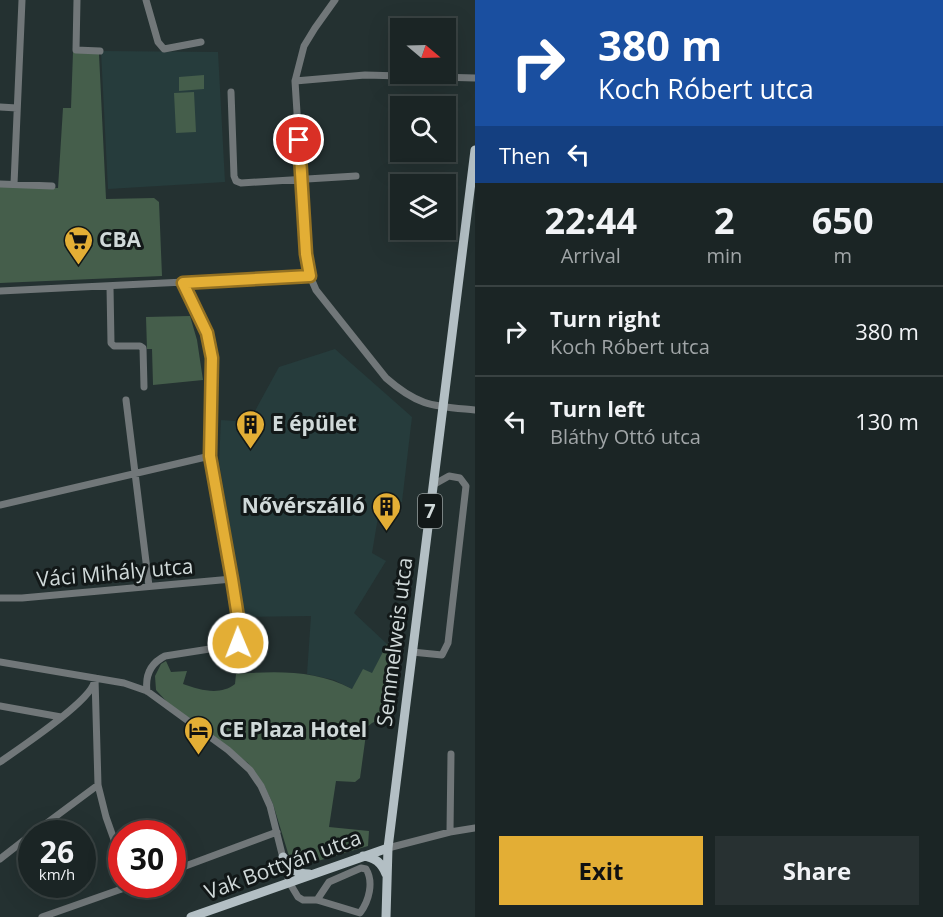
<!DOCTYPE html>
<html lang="en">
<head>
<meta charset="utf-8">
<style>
  body { margin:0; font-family:"Open Sans",sans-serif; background:#283132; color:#f1f3f6; height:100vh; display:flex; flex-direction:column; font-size:22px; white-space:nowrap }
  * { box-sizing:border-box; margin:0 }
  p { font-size:20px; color:#a0a5a7 }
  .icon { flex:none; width:33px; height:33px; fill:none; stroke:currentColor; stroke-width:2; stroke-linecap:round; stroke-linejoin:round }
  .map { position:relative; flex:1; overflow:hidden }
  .details { display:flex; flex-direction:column; background:#1b2525; width:468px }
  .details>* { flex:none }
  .top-card { background:#1a4fa0; color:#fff; overflow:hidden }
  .needle { width:39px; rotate:109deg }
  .controls { position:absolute; left:390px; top:18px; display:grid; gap:12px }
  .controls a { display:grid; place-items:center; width:66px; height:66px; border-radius:0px; background:#1b2525; box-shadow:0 6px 24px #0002,0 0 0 2px #394242; font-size:30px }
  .speed { position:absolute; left:18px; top:820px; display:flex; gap:12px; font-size:30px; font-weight:700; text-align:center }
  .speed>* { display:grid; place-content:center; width:78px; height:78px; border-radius:50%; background:#1b2525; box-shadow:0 6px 24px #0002,0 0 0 2px #394242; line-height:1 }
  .speed small { font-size:15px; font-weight:400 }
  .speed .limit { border:9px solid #d22; background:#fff; color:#111 }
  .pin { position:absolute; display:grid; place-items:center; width:51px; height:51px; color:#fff; margin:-26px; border:3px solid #fff; border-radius:50%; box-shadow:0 2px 6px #0007 }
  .me { position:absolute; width:66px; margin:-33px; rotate:359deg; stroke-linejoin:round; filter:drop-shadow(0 0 4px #0008) }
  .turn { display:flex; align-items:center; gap:21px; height:126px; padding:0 24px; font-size:27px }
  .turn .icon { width:78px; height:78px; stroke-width:2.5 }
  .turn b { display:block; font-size:42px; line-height:51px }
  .then { display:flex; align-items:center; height:57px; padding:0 24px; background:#0003; gap:12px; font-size:22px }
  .eta { display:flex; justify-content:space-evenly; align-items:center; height:102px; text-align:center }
  .eta b { font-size:36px; font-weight:700; line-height:42px }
  .cta { display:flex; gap:12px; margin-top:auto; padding:12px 24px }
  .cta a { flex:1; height:69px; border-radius:0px; background:#e3ae35; color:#111; font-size:24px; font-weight:700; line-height:69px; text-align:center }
  .cta a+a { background:#283132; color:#f1f3f6 }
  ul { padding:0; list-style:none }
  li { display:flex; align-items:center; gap:18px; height:90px; padding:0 24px; border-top:2px solid #394242 }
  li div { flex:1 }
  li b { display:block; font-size:22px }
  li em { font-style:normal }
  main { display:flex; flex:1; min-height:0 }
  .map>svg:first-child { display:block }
</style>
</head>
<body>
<main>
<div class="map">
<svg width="475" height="917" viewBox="0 0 475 917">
  <rect width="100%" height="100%" fill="#243131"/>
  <path fill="#263c3c" d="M101,51L218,52L225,182L108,189Z
    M335,349L412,417L402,502L380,505L372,553L386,561L354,613L387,644L372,674L352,689L334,680L307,674L311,616L245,617L219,462L221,420L249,422L279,367Z"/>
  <path fill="#455e4b" d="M73,52L99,54L106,199L154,198L159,202L162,276L0,283V186L58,188L63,108H71Z
    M204,75V89L179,91V77Z
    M194,92L196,132L176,133L174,93Z
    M190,316L197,340L203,380L153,385L152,349H147L146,317Z
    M387,644L399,650L391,714L372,723L367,727L360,778L355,782L336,781L329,827L369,831L368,846L301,866L292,861L288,853L273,804L265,787L248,763L168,703L156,690L155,676L161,664L166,661L171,672L187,671L183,684C200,690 220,696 235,684L236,674C277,671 316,670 352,689L363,669L372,673Z"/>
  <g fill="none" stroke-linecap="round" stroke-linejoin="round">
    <path stroke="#717779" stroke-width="7" d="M77,0L76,50L100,51
      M146,0L158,42L164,49L201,42
      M335,0L315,28L304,46L295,81L306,254L310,276L316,290L386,378C419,407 434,406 475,410
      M295,81L365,75L475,78
      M231,92L234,176L236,181L241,183L356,176
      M0,107L17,108
      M0,184L52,186
      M14,184L22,0
      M110,287L111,343L114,346H140L143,348L144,387
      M0,291L310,276
      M126,400L149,586
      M0,505L210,456
      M0,598H22L232,579
      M412,652L442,655L448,643L466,486L460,478L449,476L433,485
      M0,662L124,683L147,691L228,750L250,770L261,786L270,806L289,882L298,897L303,900H317L360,913C369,901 374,882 366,869L361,868L329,882L317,900
      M95,678L98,785L106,817L122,862
      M147,691C145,675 151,663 165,656L235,645L239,637L232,579L210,456L212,358L207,333L183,283
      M0,706L61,717
      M0,762C20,748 88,703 94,683
      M450,832L451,754
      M32,834L98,785
      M388,848L450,832L475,828
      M0,859L32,834
      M172,871L277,832
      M42,917L133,885"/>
    <path stroke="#b3bfc4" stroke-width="9" d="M363,856C375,857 382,863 386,874
      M283,857C290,868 295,874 309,874
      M191,917L388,848
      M386,917L388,848L475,150"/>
  </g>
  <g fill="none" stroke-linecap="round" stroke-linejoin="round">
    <defs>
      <path id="route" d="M238,643L240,630L232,579L210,456L212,358L207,333L183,283L310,276L306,254L299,140"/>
    </defs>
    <use href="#route" stroke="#947122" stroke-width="15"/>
    <use href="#route" stroke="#e3ae35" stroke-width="10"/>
  </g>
  <defs>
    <symbol id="supermarket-pin" viewBox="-11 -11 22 30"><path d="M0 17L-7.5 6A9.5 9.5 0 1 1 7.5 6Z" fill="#e3ae35" stroke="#121818"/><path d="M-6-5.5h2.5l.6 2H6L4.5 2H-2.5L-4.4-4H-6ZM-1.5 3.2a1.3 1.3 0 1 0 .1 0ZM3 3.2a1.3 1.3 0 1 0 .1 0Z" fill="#111"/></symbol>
    <symbol id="building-pin" viewBox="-11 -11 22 30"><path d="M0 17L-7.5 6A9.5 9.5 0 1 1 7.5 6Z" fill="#e3ae35" stroke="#121818"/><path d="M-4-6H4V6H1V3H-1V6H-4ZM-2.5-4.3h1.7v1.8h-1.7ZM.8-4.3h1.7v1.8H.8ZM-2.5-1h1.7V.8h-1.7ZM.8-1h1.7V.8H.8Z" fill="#111"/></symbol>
    <symbol id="hotel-pin" viewBox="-11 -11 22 30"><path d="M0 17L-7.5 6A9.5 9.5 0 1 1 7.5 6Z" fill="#e3ae35" stroke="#121818"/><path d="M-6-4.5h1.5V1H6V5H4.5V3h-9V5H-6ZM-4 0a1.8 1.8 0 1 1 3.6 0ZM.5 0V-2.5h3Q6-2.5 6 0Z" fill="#111"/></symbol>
  </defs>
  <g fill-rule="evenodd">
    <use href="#supermarket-pin" x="62" y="224" width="33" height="45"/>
    <use href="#building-pin" x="234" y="408" width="33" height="45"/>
    <use href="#building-pin" x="370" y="490" width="33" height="45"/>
    <use href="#hotel-pin" x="182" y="714" width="33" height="45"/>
  </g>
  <g text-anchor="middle" stroke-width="6" stroke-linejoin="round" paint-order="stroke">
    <rect fill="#121818" stroke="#979f9f" stroke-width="1.5" x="418" y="494" width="24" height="34" rx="4.5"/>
    <g font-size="20" font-weight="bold" fill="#d0d9d9">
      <text x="430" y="518">7</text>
    </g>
    <g font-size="21" font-weight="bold" fill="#d0d9d9" stroke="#121818" text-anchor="start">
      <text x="99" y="247">CBA</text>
      <text x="272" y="431">E épület</text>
      <text x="365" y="513" text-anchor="end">Nővérszálló</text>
      <text x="219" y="737">CE Plaza Hotel</text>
    </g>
    <g font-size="21" fill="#d0d9d9" stroke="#121818">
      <text transform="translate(115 573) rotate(-5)" y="7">Váci Mihály utca</text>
      <text transform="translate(395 642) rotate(-83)" y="7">Semmelweis utca</text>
      <text transform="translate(283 865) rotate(-20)" y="7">Vak Bottyán utca</text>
    </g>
  </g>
</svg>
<div class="controls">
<a><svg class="needle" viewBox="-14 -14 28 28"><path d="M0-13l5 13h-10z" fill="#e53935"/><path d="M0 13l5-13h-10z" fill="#a0a5a7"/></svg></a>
<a><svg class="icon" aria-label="search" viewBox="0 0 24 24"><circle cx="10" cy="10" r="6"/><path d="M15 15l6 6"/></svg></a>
<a><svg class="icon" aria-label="layers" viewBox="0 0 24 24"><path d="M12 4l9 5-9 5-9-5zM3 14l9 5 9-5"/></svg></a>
</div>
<div class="speed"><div>26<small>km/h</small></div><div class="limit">30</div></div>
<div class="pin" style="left:299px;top:140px;background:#d93025"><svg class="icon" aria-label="arrive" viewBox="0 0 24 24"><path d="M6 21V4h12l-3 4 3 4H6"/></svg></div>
<svg class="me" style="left:238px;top:643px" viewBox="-20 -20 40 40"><circle r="17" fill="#e3ae35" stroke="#fff" stroke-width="3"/><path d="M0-11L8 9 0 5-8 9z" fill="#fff"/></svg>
</div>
<section class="details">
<div class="top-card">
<div class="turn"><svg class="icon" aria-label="right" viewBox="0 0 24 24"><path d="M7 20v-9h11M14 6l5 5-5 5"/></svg><div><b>380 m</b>Koch Róbert utca</div></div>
<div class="then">Then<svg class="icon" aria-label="left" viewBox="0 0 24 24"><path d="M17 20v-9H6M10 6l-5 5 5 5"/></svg></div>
</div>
<div class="eta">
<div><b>22:44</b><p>Arrival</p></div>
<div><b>2</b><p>min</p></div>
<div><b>650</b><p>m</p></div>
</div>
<ul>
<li><svg class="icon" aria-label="right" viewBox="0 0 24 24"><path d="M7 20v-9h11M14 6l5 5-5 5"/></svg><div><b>Turn right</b><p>Koch Róbert utca</p></div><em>380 m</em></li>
<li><svg class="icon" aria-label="left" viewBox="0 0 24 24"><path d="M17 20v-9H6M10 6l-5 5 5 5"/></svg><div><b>Turn left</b><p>Bláthy Ottó utca</p></div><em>130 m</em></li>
</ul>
<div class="cta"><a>Exit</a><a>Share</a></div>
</section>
</main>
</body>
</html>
